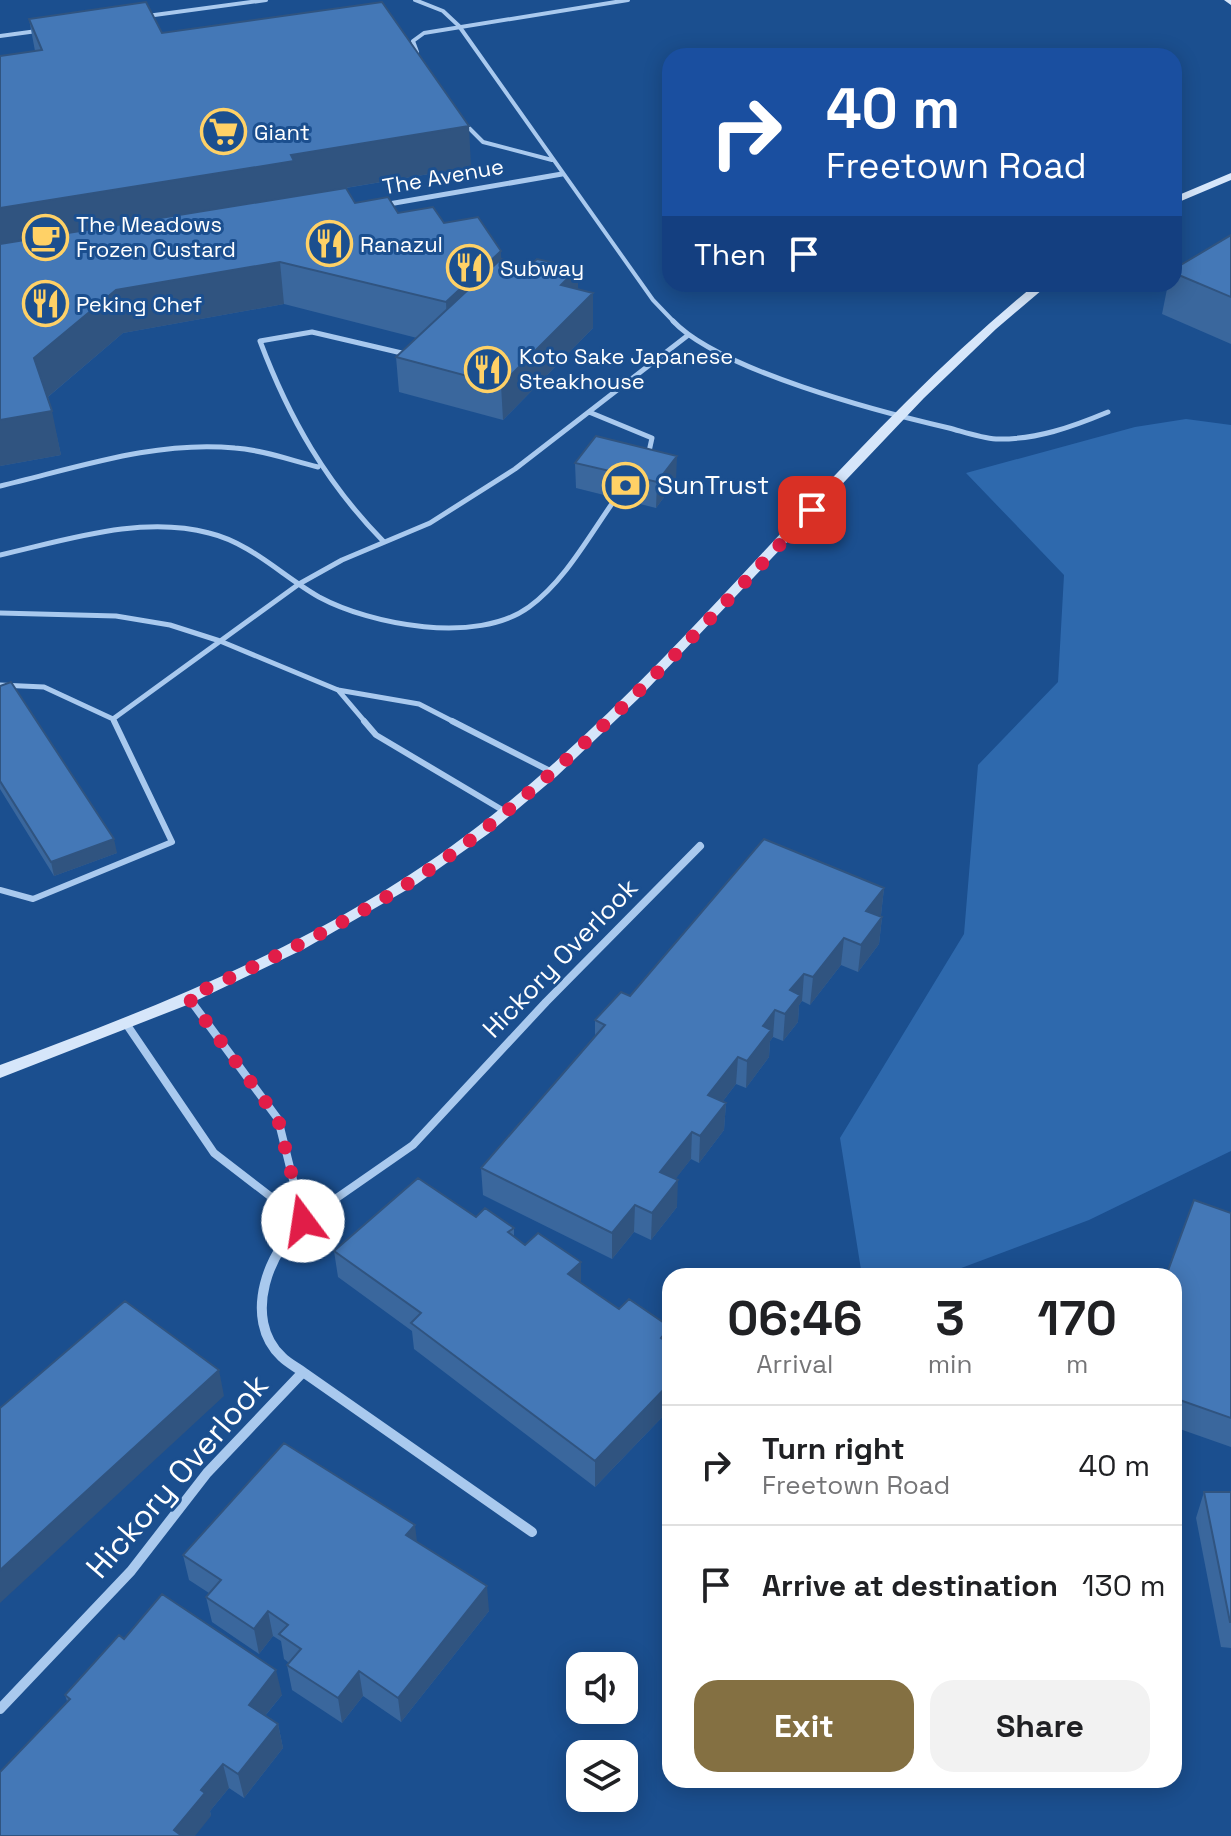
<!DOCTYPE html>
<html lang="en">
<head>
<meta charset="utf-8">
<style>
  body { margin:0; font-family:"Space Grotesk",sans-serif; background:#f2f2f2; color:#202124; height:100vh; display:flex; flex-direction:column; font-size:30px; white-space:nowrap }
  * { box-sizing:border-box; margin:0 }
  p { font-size:26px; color:#757577 }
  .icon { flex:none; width:44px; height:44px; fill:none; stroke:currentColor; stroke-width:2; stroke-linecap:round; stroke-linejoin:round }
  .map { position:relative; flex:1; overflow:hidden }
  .drawer { position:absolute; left:662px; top:1268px; width:520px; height:520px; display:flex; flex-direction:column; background:#fff; border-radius:24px; box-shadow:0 4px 20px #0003 }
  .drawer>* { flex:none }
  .hud { position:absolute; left:662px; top:48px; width:520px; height:244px; border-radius:24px; box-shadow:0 4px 20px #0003; background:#1a4fa0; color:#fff; overflow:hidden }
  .tools { position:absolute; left:566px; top:1652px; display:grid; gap:16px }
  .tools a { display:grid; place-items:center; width:72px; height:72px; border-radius:16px; background:#fff; box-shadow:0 4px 20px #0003; font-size:40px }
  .pin { position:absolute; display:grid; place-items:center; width:68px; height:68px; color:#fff; margin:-34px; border-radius:16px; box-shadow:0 4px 12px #0006 }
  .me { position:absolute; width:88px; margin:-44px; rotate:346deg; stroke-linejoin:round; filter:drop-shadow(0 0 6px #0008) }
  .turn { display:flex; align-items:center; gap:28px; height:168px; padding:0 32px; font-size:36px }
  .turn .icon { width:104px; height:104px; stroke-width:2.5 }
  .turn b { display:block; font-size:56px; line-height:68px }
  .then { display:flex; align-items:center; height:76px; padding:0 32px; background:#0003; gap:16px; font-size:30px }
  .eta { display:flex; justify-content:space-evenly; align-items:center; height:136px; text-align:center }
  .eta b { font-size:48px; font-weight:700; line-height:56px }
  .primary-button { display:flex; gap:16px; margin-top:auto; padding:16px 32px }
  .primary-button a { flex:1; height:92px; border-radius:24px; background:#847042; color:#fff; font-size:32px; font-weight:700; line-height:92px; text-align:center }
  .primary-button a+a { background:#f2f2f2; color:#202124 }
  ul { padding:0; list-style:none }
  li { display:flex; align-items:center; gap:24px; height:120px; padding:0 32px; border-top:2px solid #e0e0e0 }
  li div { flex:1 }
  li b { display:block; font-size:30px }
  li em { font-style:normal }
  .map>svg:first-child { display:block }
</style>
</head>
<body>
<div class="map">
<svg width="1231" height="1836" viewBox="0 0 1231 1836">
  <rect width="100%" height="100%" fill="#1b4f8f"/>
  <path fill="#2e69ad" d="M1186,419L1231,425V1151L1089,1220L940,1276H862L840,1138L964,934L978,765L1058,682L1064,575L966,473L1135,427Z"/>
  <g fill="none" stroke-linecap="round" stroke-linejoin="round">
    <path stroke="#a9c9ee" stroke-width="4" d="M415,0L443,11L459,26L653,300L675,323
      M147,16L266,0
      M0,36L37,31
      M417,52L413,41L424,33L628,0
      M465,124L483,142L552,160"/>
    <path stroke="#a9c9ee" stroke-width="5" d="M673,321C719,370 880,412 949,428C964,432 981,438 996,439C1036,440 1072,427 1108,412
      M589,412L652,438L648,456
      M0,486C76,468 156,440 235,448C263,450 290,460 318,467
      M384,542C326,483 289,418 260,341L312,332L406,354
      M0,555C67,540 141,515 209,533C251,543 282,576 319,597C371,625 477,645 529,607C566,580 590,534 616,498
      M0,613L116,616L170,625L220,641L338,690L419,704L456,723
      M0,685L44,687L113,719
      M338,690L366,723
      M115,723L113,719L299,584L342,560L430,523L515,469L687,336"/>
    <path stroke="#a9c9ee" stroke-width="6" d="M364,721L376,735L504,811
      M452,721L552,772
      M0,890L33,899L172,842L114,721"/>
    <path stroke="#a9c9ee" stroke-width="5" d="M383,205L562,174"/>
    <path stroke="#a9c9ee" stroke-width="8" d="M188,997L278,1119L303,1220
      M127,1025L214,1153L301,1220
      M305,1220L413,1145L546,1002L700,846"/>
    <path stroke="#a9c9ee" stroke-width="10" d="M299,1218L303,1221
      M303,1372L532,1532
      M0,1709L131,1571L207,1473L303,1372C296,1367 288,1363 282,1357C241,1319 269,1246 308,1218"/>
    <path fill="#d6e6fa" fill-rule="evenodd" d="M1224,0H1231V5Z
      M1231,173V180L1174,204V197Z
      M1036,284H1049L996,329L924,398L638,699L557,776L488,834L417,884L304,949L187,1005L0,1078V1065C166,1004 336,936 477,827C684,668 834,448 1036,284Z"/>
  </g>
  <path fill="#3a679d" d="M29,19L162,33L471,167L346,188L355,203L444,223L501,251V259L529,266L578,268V290L593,293V328L503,420L399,392L396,357L417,338L284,304L123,333L48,397L61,455L0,466V56L35,51Z
    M1231,235V344L1162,314L1168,284H1174V269Z
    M575,463L676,481L656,508L576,488Z
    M0,686L117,853L54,876L0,789Z
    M884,888L881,915L879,916L882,917L879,944L858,972L841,965L810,1005L802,1001L799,1005L798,1022L783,1041L773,1037L770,1041L769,1057L746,1088L736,1084L723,1101L726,1103L724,1130L699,1163L691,1159L675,1179L677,1207L651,1240L634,1232L612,1259L483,1195L481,1168L595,1036V1020L630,996Z
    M1231,1213V1447L1174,1427V1276Z
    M476,1217L514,1228V1237L619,1309L670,1327V1409L595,1487L414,1349L412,1331L338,1277L334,1251Z
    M1204,1492H1231V1648L1221,1647L1196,1518Z
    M417,1542L489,1611L401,1722L363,1696L342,1723L292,1690L287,1665L289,1663L284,1659L281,1641L273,1636L259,1654L212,1622L206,1597L209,1593L189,1580L183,1555Z
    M124,1639L282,1695L265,1716L278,1724L283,1748L244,1798L229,1788L210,1811L211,1816L67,1701L65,1695Z"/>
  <path fill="#305480" d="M469,126L471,167L297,196L0,251V208L291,155Z
    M501,251L502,294L448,345L446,302Z
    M280,262L284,304L123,333L43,401L34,358L116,290Z
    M578,268V303L561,285Z
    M593,293V328L503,420L501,385Z
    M52,411L61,455L0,466V420Z
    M677,456L676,481L656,508L657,482Z
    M114,839L117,853L54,876L51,862Z
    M884,888L881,915L863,938L866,911Z
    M882,917L879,944L858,972L861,945Z
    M844,938L841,965L810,1005L813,977Z
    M804,974L802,1001L799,1005L798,1022L783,1041L785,1014L790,990Z
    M775,1010L773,1037L770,1041L769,1057L746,1088L747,1061L763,1026Z
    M738,1057L736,1084L707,1122L708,1095Z
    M726,1103L724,1130L699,1163L700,1136Z
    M692,1132L691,1159L660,1199V1172Z
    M678,1180L677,1207L651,1240L652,1213Z
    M635,1205L634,1232L612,1259V1233Z
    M581,1262V1289L568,1274Z
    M670,1328V1345L661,1338Z
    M219,1370L224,1396L0,1603V1570Z
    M670,1383V1409L595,1487V1461Z
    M415,1525L418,1550L406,1535Z
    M487,1586L489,1611L401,1722L398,1698Z
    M268,1611L273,1636L259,1654L254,1629Z
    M276,1670L282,1695L254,1729L249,1705Z
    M359,1671L363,1696L342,1723L338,1698Z
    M278,1724L283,1748L244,1798L238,1774Z
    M223,1764L229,1788L210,1811L211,1816L195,1836H176L174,1830L201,1790Z"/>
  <path fill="#4478b7" stroke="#305480" stroke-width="2" d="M146,2L162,33L382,2L469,126L291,155L294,161L0,208V56L42,50L29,19Z
    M346,188L355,203L388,197L398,213L433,207L444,223L478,217L501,251L446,302L280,262L116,290L34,358L52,411L0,420V244Z
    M1231,235V297L1174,273V269Z
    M501,259L529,266L537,259L578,268L561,285L593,293L501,385L396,357Z
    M596,436L677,456L657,482L575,463Z
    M11,682L114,839L51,862L0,781V686Z
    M764,839L884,888L866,911L882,917L861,945L844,938L813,977L804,974L790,990L800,995L785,1014L775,1010L763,1026L771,1030L747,1061L738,1057L708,1095L726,1103L700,1136L692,1132L660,1172L678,1180L652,1213L635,1205L612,1233L481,1168L605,1025L595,1020L621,992L630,996Z
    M418,1178L476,1217L485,1208L514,1228L508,1232L525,1245L538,1233L581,1262L568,1274L619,1309L629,1299L670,1327L661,1338L670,1344V1383L595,1461L411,1323L421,1313L334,1251Z
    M1194,1200L1231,1213V1418L1174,1398V1276H1166Z
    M125,1301L219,1370L0,1570V1408Z
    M284,1443L415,1525L406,1535L487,1586L398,1698L359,1671L338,1698L287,1665L301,1649L279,1634L288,1625L268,1611L254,1629L206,1597L221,1580L183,1555Z
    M1204,1492H1231V1622H1230Z
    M162,1594L276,1670L249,1705L278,1724L238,1774L223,1764L201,1790L205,1793L174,1830L182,1836H0V1772L70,1699L65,1695L119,1635L124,1639Z"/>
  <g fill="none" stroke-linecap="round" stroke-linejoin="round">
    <path stroke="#e11d48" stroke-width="14" stroke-dasharray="0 25.2" d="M303,1221L278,1119L188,997C283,954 384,906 468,842C594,745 704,626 812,510"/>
  </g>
  <defs>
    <symbol id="supermarket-ring" viewBox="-11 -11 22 22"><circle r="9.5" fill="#1b4f8f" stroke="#ffd166" stroke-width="1.5"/><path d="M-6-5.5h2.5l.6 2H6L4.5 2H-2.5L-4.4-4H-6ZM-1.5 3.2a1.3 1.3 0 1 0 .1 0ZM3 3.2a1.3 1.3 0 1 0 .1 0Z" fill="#ffd166"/></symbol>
    <symbol id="cafe-ring" viewBox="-11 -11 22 22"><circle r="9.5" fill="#1b4f8f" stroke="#ffd166" stroke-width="1.5"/><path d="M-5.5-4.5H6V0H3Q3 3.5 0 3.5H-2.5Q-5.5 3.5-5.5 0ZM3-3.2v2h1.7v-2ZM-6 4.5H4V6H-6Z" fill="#ffd166"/></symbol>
    <symbol id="restaurant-ring" viewBox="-11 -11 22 22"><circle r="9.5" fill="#1b4f8f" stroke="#ffd166" stroke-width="1.5"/><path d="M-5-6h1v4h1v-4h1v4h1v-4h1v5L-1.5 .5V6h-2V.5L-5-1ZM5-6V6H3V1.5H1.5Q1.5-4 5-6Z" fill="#ffd166"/></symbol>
    <symbol id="bank-ring" viewBox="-11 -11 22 22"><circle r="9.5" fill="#1b4f8f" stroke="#ffd166" stroke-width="1.5"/><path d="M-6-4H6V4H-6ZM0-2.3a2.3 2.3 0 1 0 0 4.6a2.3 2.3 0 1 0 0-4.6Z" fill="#ffd166"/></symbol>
  </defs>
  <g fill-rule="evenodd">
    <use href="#supermarket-ring" x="198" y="106" width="51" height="51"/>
    <use href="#cafe-ring" x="20" y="212" width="51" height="51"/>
    <use href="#restaurant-ring" x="304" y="218" width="51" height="51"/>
    <use href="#restaurant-ring" x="444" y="242" width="51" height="51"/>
    <use href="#restaurant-ring" x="20" y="278" width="51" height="51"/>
    <use href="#restaurant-ring" x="462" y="344" width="51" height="51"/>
    <use href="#bank-ring" x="600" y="460" width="51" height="51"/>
  </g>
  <g text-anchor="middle" stroke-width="6" stroke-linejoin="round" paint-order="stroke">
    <g font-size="22" fill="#fff" stroke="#1b4f8f" text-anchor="start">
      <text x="254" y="140">Giant</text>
      <text x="76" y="232">The Meadows<tspan x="76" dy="25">Frozen Custard</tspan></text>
      <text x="360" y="252">Ranazul</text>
      <text x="500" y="276">Subway</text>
      <text x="76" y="312">Peking Chef</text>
      <text x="519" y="364">Koto Sake Japanese<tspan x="519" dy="25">Steakhouse</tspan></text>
    </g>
    <g font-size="22" fill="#fff" stroke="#1b4f8f">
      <text transform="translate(443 176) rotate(-10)" y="8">The Avenue</text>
    </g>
    <g font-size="26" fill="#fff" stroke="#1b4f8f" text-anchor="start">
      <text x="657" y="494">SunTrust</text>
    </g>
    <g font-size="26" fill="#fff" stroke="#1b4f8f">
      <text transform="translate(560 958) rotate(-46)" y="9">Hickory Overlook</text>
    </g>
    <g font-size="32" fill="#fff" stroke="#1b4f8f">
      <text transform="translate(177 1476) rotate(-49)" y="11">Hickory Overlook</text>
    </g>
  </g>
</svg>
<div class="tools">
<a><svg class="icon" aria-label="sound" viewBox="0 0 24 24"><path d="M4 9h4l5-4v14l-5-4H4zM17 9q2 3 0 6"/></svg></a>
<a><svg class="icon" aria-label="layers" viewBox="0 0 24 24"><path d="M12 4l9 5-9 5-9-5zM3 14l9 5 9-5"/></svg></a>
</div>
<div class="pin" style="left:812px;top:510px;background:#d93025"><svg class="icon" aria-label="arrive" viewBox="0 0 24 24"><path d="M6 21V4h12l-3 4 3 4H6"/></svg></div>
<svg class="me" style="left:303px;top:1221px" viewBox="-20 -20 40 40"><circle r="19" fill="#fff"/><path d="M0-13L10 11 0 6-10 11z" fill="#e11d48"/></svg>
<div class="hud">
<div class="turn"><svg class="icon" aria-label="right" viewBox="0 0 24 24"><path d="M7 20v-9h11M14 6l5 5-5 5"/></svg><div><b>40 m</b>Freetown Road</div></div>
<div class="then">Then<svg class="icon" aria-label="arrive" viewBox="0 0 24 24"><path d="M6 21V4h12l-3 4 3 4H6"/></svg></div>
</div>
<section class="drawer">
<div class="eta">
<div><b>06:46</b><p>Arrival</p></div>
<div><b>3</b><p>min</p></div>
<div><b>170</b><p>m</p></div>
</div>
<ul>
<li><svg class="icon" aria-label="right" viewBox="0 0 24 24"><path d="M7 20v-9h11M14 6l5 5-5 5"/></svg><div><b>Turn right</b><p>Freetown Road</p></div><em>40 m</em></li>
<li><svg class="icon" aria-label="arrive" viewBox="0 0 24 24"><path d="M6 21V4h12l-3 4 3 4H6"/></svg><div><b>Arrive at destination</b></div><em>130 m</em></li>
</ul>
<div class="primary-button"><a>Exit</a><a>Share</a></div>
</section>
</div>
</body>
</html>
